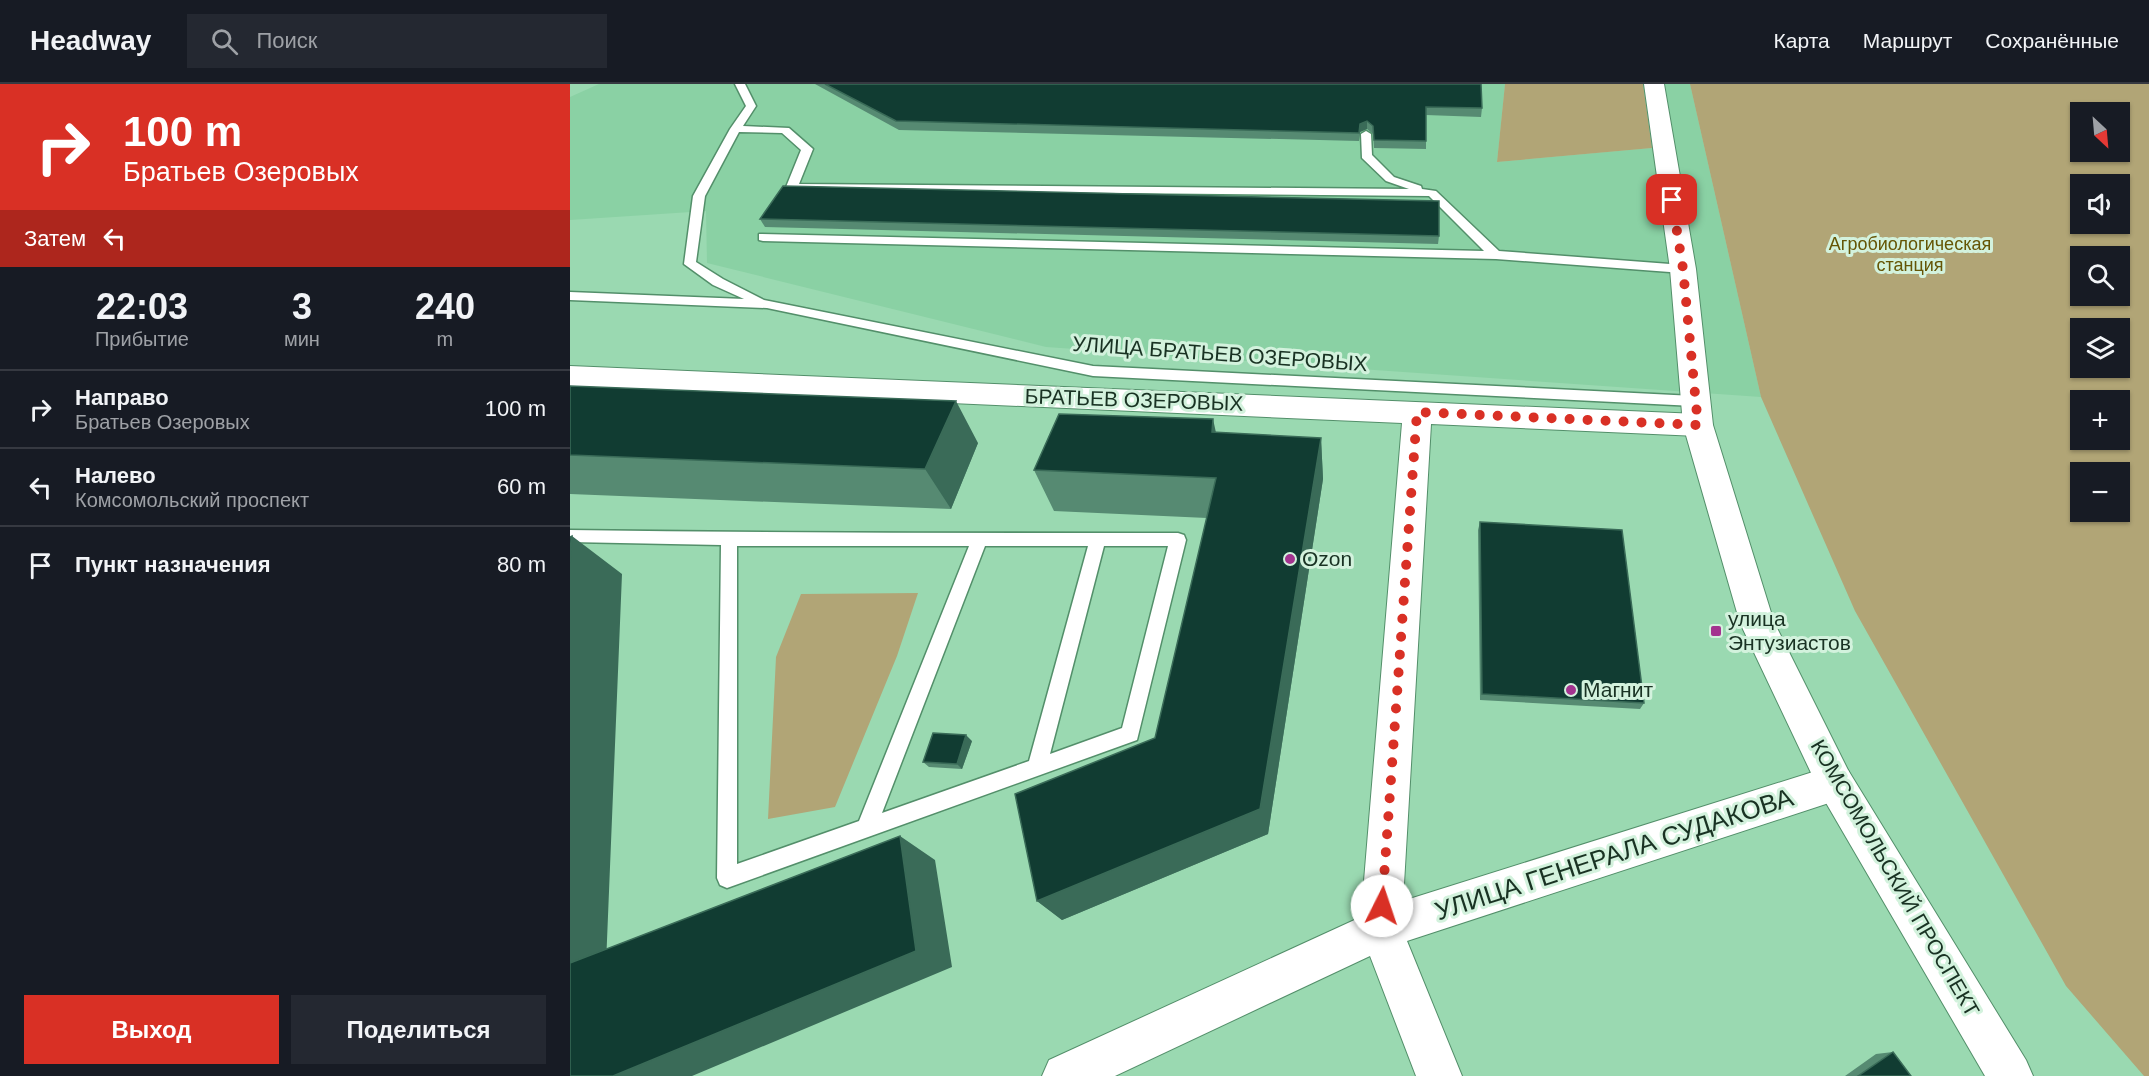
<!DOCTYPE html>
<html lang="ru">
<head>
<meta charset="utf-8">
<style>
  body { margin:0; font-family:Helvetica,sans-serif; background:#242831; color:#f1f3f6; height:100vh; display:flex; flex-direction:column; font-size:22px; white-space:nowrap }
  * { box-sizing:border-box; margin:0 }
  p { font-size:20px; color:#9ea1a6 }
  .icon { flex:none; width:33px; height:33px; fill:none; stroke:currentColor; stroke-width:2; stroke-linecap:round; stroke-linejoin:round }
  .map { position:relative; flex:1; overflow:hidden }
  .details { display:flex; flex-direction:column; background:#171b24; width:570px }
  .details>* { flex:none }
  .guide { background:#d93025; color:#fff; overflow:hidden }
  .needle { width:39px; rotate:154deg }
  .fabs { position:absolute; left:1500px; top:18px; display:grid; gap:12px }
  .fabs a { display:grid; place-items:center; width:60px; height:60px; border-radius:0px; background:#171b24; box-shadow:0 2px 4px #0004; font-size:30px }
  .pin { position:absolute; display:grid; place-items:center; width:51px; height:51px; color:#fff; margin:-26px; border-radius:12px; box-shadow:0 3px 9px #0006 }
  .me { position:absolute; width:66px; margin:-33px; rotate:4deg; stroke-linejoin:round; filter:drop-shadow(0 0 4px #0008) }
  .turn { display:flex; align-items:center; gap:21px; height:126px; padding:0 24px; font-size:27px }
  .turn .icon { width:78px; height:78px; stroke-width:2.5 }
  .turn b { display:block; font-size:42px; line-height:51px }
  .then { display:flex; align-items:center; height:57px; padding:0 24px; background:#0003; gap:12px; font-size:22px }
  .eta { display:flex; justify-content:space-evenly; align-items:center; height:102px; text-align:center }
  .eta b { font-size:36px; font-weight:800; line-height:42px }
  .primary-button { display:flex; gap:12px; margin-top:auto; padding:12px 24px }
  .primary-button a { flex:1; height:69px; border-radius:0px; background:#d93025; color:#fff; font-size:24px; font-weight:800; line-height:69px; text-align:center }
  .primary-button a+a { background:#242831; color:#f1f3f6 }
  ul { padding:0; list-style:none }
  li { display:flex; align-items:center; gap:18px; height:78px; padding:0 24px; border-top:2px solid #363941 }
  li div { flex:1 }
  li b { display:block; font-size:22px }
  li em { font-style:normal }
  header { display:flex; align-items:center; gap:36px; box-sizing:border-box; height:84px; padding:0 30px; background:#171b24; border-bottom:2px solid #363941 }
  header strong { font-size:28px }
  nav { display:flex; gap:33px; margin-inline-start:auto; font-size:21px }
  .search { width:420px; height:54px; background:#242831; display:flex; align-items:center; gap:15px; box-sizing:border-box; padding:0 21px; border-radius:0px; color:#9ea1a6; font-size:22px }
  main { display:flex; flex:1; min-height:0 }
  .map>svg:first-child { display:block }
</style>
</head>
<body>
<header>
<strong>Headway</strong>
<div class="search"><svg class="icon" aria-label="search" viewBox="0 0 24 24"><circle cx="10" cy="10" r="6"/><path d="M15 15l6 6"/></svg>Поиск</div>
<nav><a>Карта</a><a>Маршрут</a><a>Сохранённые</a></nav>
</header>
<main>
<section class="details">
<div class="guide">
<div class="turn"><svg class="icon" aria-label="right" viewBox="0 0 24 24"><path d="M7 20v-9h11M14 6l5 5-5 5"/></svg><div><b>100 m</b>Братьев Озеровых</div></div>
<div class="then">Затем<svg class="icon" aria-label="left" viewBox="0 0 24 24"><path d="M17 20v-9H6M10 6l-5 5 5 5"/></svg></div>
</div>
<div class="eta">
<div><b>22:03</b><p>Прибытие</p></div>
<div><b>3</b><p>мин</p></div>
<div><b>240</b><p>m</p></div>
</div>
<ul>
<li><svg class="icon" aria-label="right" viewBox="0 0 24 24"><path d="M7 20v-9h11M14 6l5 5-5 5"/></svg><div><b>Направо</b><p>Братьев Озеровых</p></div><em>100 m</em></li>
<li><svg class="icon" aria-label="left" viewBox="0 0 24 24"><path d="M17 20v-9H6M10 6l-5 5 5 5"/></svg><div><b>Налево</b><p>Комсомольский проспект</p></div><em>60 m</em></li>
<li><svg class="icon" aria-label="arrive" viewBox="0 0 24 24"><path d="M6 21V4h12l-3 4 3 4H6"/></svg><div><b>Пункт назначения</b></div><em>80 m</em></li>
</ul>
<div class="primary-button"><a>Выход</a><a>Поделиться</a></div>
</section>
<div class="map">
<svg width="1579" height="992" viewBox="0 0 1579 992">
  <rect width="100%" height="100%" fill="#9ad9b1"/>
  <path fill="#8ad1a4" d="M29,0H935L927,78L1082,64L1073,0H1120L1191,313L476,263L137,179L136,127L0,136V13Z"/>
  <path fill="#b1a576" fill-rule="evenodd" d="M935,0H1073L1082,64L927,78Z
    M1120,0H1579V992H1574L1496,902L1285,527L1191,313ZM1550,28V68H1510V28ZM1550,100V140H1510V100ZM1550,172V212H1510V172ZM1550,244V284H1510V244ZM1550,316V356H1510V316ZM1550,388V428H1510V388Z
    M348,509L327,572L265,723L198,735L206,573L231,510Z"/>
  <g fill="none" stroke-linecap="round" stroke-linejoin="round">
    <defs>
      <path id="service" d="M165,0H175L186,22L173,42L219,44L243,65L229,100L839,105L816,97L792,74L791,50L796,47L801,50L802,71L824,93L851,102L852,105L866,107L929,167L1113,181L1119,185L1113,189L926,175L193,157L189,156V150L914,167L859,112L222,106L216,103L231,66L212,49L169,48L135,112L126,178L153,195L194,216L523,282L1124,312L1131,317L1124,322L523,292L197,224L0,216V208L174,215L143,201L114,180L123,112L160,45L176,22Z
        M0,446C203,449 406,449 608,449L614,451L616,456L567,656L157,804L150,801L147,794L151,461L0,458ZM167,462H399L289,737L167,780ZM415,462H518L459,677L312,729ZM534,462H598L552,644L480,670Z"/>
      <path id="minor" d="M0,282L1128,330L1138,333L1143,341L1138,349L1128,352L861,340L833,817L1265,681L1278,686L1284,699L1278,712L1265,717L837,857L892,992H846L800,872L545,992H472L479,976L791,833L832,339L0,302Z"/>
      <path id="tertiary" d="M1074,0H1094L1126,185L1143,341L1204,538L1278,686L1456,976L1463,992H1415L1252,712L1170,539L1113,341L1100,185Z"/>
    </defs>
    <use href="#service" stroke="#538f6a" stroke-width="3"/>
    <use href="#minor" stroke="#538f6a" stroke-width="2"/>
    <use href="#tertiary" stroke="#538f6a" stroke-width="2"/>
    <use href="#service" fill="#fff" fill-rule="evenodd"/>
    <use href="#minor" fill="#fff" fill-rule="evenodd"/>
    <use href="#tertiary" fill="#fff" fill-rule="evenodd"/>
  </g>
  <path fill="#568a72" d="M245,0H911L912,24L911,33L856,31V65L804,64L803,50L797,45L790,48L789,57L329,46Z
    M190,135L869,152L868,160L195,143Z
    M0,302L408,359L381,425L0,410Z
    M646,349L751,354L753,395L698,750L492,836L467,817L585,654L637,434L484,427L464,386Z
    M910,438L1074,619L1070,625L910,616L908,446Z
    M402,657L392,685L359,683L353,678Z
    M1323,968L1341,992H1275L1306,970Z"/>
  <path fill="#3a6b58" d="M797,37V45L790,48L789,57L790,40Z
    M386,317L408,359L381,425L355,385Z
    M643,335L652,376L642,348Z
    M751,354L753,395L698,750L492,836L467,817L690,725Z
    M2,452L52,490L35,905L0,898V482Z
    M396,651L402,657L392,685L387,680Z
    M330,752L365,776L382,883L122,992H43Z"/>
  <path fill="#113c32" stroke="#3a6b58" stroke-width="1.5" d="M255,0H911L912,24L856,23V57L804,56L803,42L797,37L790,40L789,49L326,37Z
    M213,102L869,117V152L190,135Z
    M0,302L386,317L355,385L0,371Z
    M489,330L643,335L642,348L751,354L690,725L467,817L445,710L585,654L646,394L464,386Z
    M910,438L1052,446L1074,619L912,610Z
    M2,452L0,482V453Z
    M363,649L396,651L387,680L353,678Z
    M330,752L346,867L43,992H0V879Z
    M1323,968L1341,992H1288Z"/>
  <g fill="none" stroke-linecap="round" stroke-linejoin="round">
    <path stroke="#d93025" stroke-width="10" stroke-dasharray="0 18" d="M812,822L847,328L1128,341L1113,185L1102,116"/>
  </g>
  <g fill="#a3338f" stroke="#d3f2dd" stroke-width="2">
    <circle cx="720" cy="475" r="6"/>
    <rect x="1140" y="541" width="12" height="12" rx="3"/>
    <circle cx="1001" cy="606" r="6"/>
  </g>
  <g text-anchor="middle" stroke-width="6" stroke-linejoin="round" paint-order="stroke">
    <g font-size="18" fill="#655505" stroke="#d3f2dd">
      <text x="1340" y="166">Агробиологическая<tspan x="1340" dy="21">станция</tspan></text>
    </g>
    <g font-size="21" fill="#193223" stroke="#d3f2dd">
      <text transform="translate(650 270) rotate(4)" y="7">УЛИЦА БРАТЬЕВ ОЗЕРОВЫХ</text>
      <text transform="translate(564 316) rotate(2)" y="7">БРАТЬЕВ ОЗЕРОВЫХ</text>
      <text transform="translate(1325 794) rotate(60)" y="7">КОМСОМОЛЬСКИЙ ПРОСПЕКТ</text>
    </g>
    <g font-size="21" fill="#193223" stroke="#d3f2dd" text-anchor="start">
      <text x="732" y="482">Ozon</text>
      <text x="1158" y="542">улица<tspan x="1158" dy="24">Энтузиастов</tspan></text>
      <text x="1013" y="613">Магнит</text>
    </g>
    <g font-size="26" fill="#193223" stroke="#d3f2dd">
      <text transform="translate(1044 770) rotate(-18)" y="9">УЛИЦА ГЕНЕРАЛА СУДАКОВА</text>
    </g>
  </g>
</svg>
<div class="fabs">
<a><svg class="needle" viewBox="-14 -14 28 28"><path d="M0-13l5 13h-10z" fill="#e53935"/><path d="M0 13l5-13h-10z" fill="#9ea1a6"/></svg></a>
<a><svg class="icon" aria-label="sound" viewBox="0 0 24 24"><path d="M4 9h4l5-4v14l-5-4H4zM17 9q2 3 0 6"/></svg></a>
<a><svg class="icon" aria-label="search" viewBox="0 0 24 24"><circle cx="10" cy="10" r="6"/><path d="M15 15l6 6"/></svg></a>
<a><svg class="icon" aria-label="layers" viewBox="0 0 24 24"><path d="M12 4l9 5-9 5-9-5zM3 14l9 5 9-5"/></svg></a>
<a>+</a>
<a>−</a>
</div>
<div class="pin" style="left:1102px;top:116px;background:#d93025"><svg class="icon" aria-label="arrive" viewBox="0 0 24 24"><path d="M6 21V4h12l-3 4 3 4H6"/></svg></div>
<svg class="me" style="left:812px;top:822px" viewBox="-20 -20 40 40"><circle r="19" fill="#fff"/><path d="M0-13L10 11 0 6-10 11z" fill="#d93025"/></svg>
</div>
</main>
</body>
</html>
